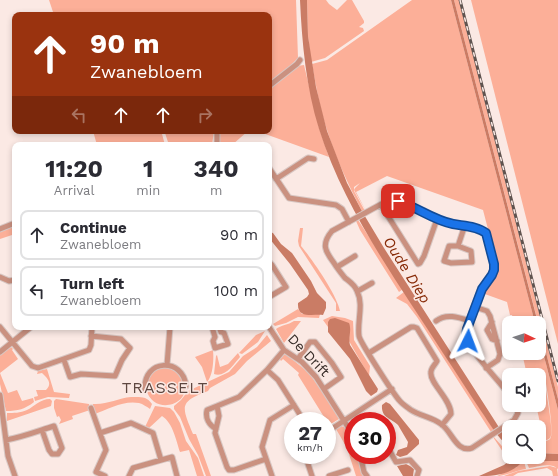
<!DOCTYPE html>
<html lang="en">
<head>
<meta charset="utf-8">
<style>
  body { margin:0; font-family:"Work Sans",sans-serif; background:#f2f2f3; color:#2b2b33; height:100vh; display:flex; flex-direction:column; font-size:15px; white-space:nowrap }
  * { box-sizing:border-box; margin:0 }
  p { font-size:13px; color:#7c7c81 }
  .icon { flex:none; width:22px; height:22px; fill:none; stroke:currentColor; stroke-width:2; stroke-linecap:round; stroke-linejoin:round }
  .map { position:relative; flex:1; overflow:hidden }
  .side { position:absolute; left:12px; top:142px; width:260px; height:188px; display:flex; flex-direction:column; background:#fff; border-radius:8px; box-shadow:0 2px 6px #0003 }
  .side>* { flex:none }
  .top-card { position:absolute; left:12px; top:12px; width:260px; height:122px; border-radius:8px; box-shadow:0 2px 6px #0003; background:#9a330f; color:#fff; overflow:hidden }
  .needle { width:26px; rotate:94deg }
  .controls { position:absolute; left:502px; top:316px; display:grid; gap:8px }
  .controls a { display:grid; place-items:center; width:44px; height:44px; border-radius:8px; background:#fff; box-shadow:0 2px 6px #0003; font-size:20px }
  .speed { position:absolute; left:284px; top:412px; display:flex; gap:8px; font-size:20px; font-weight:700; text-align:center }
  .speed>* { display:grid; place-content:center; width:52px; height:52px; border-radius:50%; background:#fff; box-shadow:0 2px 6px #0003; line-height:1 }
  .speed small { font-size:10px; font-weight:400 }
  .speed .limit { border:6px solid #d22; background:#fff; color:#111 }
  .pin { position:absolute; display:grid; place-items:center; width:34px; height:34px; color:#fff; margin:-17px; border-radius:8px; box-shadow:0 2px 6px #0006 }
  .me { position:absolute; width:44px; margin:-22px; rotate:3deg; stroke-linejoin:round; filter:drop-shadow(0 0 3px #0008) }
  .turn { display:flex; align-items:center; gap:14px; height:84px; padding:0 12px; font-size:18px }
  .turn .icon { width:52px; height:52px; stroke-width:2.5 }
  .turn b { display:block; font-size:28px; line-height:34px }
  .lanes { display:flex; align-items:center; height:38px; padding:0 12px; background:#0003; justify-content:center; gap:20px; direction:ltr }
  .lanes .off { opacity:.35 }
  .eta { display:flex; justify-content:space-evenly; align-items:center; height:68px; text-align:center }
  .eta b { font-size:24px; font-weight:700; line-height:28px }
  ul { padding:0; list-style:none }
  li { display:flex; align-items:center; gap:12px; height:50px; margin:0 8px 6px; padding:0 4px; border:2px solid #e1e1e2; border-radius:8px }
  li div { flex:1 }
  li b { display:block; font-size:15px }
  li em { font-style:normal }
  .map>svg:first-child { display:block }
</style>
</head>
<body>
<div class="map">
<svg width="558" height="476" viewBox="0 0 558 476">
  <rect width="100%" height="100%" fill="#fbe9e4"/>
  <path fill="#fcaf98" d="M49,0H296L298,58L288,68L269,82V15H54Z
    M307,0H326L329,4L337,10L347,0H352L364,21V23L359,27L363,28L364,31L325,58L311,62L308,36Z
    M412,0H451L535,323H529L522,304L529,323H514L512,315H510L507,302L482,293L495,273L489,233L483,210L387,176L356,192L366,211L354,190L355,188L360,183L354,187V191L365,211L363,213C349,186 336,159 327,130C320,109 316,86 312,64L327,60Z
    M454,0H459L558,387V399Z
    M471,0H558V344Z
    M304,65L319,128L329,157L257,131H269V89L297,66Z
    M93,131H214L212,145H169L165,133L162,134L165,145H97Z
    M219,131H248L232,145H219Z
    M358,220L403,289L399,292L360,230L356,221Z
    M15,225V234L0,239V231Z
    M300,228H303L301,246C312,259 337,295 340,311H336V303L299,246L298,241Z
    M404,292L494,430L491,432L417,317L407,304L396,298Z
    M298,309L302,314H320L319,318L298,317L286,323L275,326L273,324Z
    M332,316L345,318L353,321L354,340L370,366L369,376L349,341L350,327L328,322V327L323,320Z
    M294,321H301L284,343L276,329C281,325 288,325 294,321Z
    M265,331L258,342L242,354L239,353L256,335Z
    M267,335L271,341L247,361L235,374L210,388L208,391C178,402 182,407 193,434H196L211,476H206L198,455L189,439L180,417L174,409V406L181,400L188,391L229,372L243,356L257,347Z
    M539,337L558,410V454L539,453V444C542,442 548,441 550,439C555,434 546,385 545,377C544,387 555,431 550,438C548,440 542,442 539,443V439L543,436L536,405H539V375H527L522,353H539Z
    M11,347L13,349L12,350L18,359L0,373L8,393L17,390L22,401L33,398L34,402C25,409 18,411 6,411L0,384V355Z
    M213,350C214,359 213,376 207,382L202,367L195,357Z
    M238,353L240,357C234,364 225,378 214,374L216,356L217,355L220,367L228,364Z
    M282,354L287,355L309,373L339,416V419L329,425L298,375L299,373L283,359L281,361L279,358Z
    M160,367L174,369C178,374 185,381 185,388C186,406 153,415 146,389L148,387L149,375Z
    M47,369L54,392L70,394L69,398L48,397L35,401L34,397L38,396L36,390H46C53,383 47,378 42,373L37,374L38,371Z
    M131,397C140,397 147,396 152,404L150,409C147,407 143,404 139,403C124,400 108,409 95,414L92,407L93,404C107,405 118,398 131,397Z
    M50,399L52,401L51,406L7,421V413C14,413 20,413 27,410C35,406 40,399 50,399Z
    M56,399L89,404L90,410L72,416L73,419L59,424L61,420L59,416L57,417L54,408V401Z
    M155,406L170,408L174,412L180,423L186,441L198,458L204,476H197L189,450L180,452C176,440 173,423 162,416L149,428L145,427Z
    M341,426L344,427C352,437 353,442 353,455H357L363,476H356L347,448L336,429Z
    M493,436L509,454V457H516L524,461L526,469C517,470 506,476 497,476L517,467L510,460L509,461L493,437Z
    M520,457H527L542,461H558V469C551,462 538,467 529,468L526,461Z
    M550,466L557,468L558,476H553L552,471L547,468L518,473L513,476H504L518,471Z"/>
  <path fill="#ca7c65" d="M300,0H307L308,36L316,87L327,131L347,183L363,213L384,248L502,432L509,438V447C497,437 490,424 481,411C468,392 456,372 443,353C397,281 345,211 319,129C306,87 302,43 300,0Z
    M451,0H454L538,323H535Z
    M270,232L273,233L281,244L292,253L311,281L317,293L326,302V308L323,315C312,314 297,319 298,303L307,297L309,294L308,290L290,264L269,238V233Z
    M335,318L349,323C352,330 348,338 350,345L378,389L377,392L371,396L366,391L350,359L328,332V322L330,319Z
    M539,326L558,399V410L539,337Z
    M386,402L390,404L419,440V444L407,455L400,457L396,455L398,450L407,447L408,442L398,425C391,418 381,418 382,405Z
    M539,453L558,454V461H542L527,457H539Z
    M510,460H518L520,464C509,475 493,476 479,476L504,465Z
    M406,464L410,466L414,469L413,476H403L397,466Z"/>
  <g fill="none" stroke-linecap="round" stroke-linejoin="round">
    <defs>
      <path id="minor" d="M269,86L297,64L300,60
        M217,145V131
        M269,168L289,198L336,205L342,209L349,222
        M276,179L308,158L314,159
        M381,205L418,264L420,263L424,256L437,219
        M0,229L15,223
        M449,246H458L471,251L472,262L451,263L444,261Z
        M458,246L465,225
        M269,262L272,265L286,287L269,297
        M337,267L355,256
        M0,277L9,281L15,280
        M358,291L372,283
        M475,307L487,311L490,316L500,354L498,360L486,368
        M436,321C446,313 458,317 470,321
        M492,322L487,330L492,339L497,341
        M0,327L32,366L38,368L89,350L91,345L92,327
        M212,327L215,337L213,341L215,348L228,344L224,333L221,332L219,327
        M269,327L284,350L302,362L316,377L353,435
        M284,350L267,370L278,380L304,421
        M0,352L31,327
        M369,353L411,327H414L417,328L437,361C435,365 431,368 431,372C429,383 451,399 451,414L442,425
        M298,359L310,342H315L332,363L341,377L324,389
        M64,360L70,377L81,374L115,376L122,360L130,348L121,339L91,336
        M167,365L170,327
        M145,389C143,359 183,357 186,386
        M0,395L8,456L15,476
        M509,395C499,379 464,349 467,329C472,316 475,301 482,289C485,282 492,278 494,271C496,263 489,234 483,231C468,224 450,225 435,218C421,213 402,196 387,201L332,231C321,244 325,251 334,263C337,268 341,273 345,278C350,282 355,285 357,291C364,305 357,321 359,336C360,342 393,393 399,400C402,404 407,407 411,410C420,416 432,417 441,424C452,431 456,453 472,448L514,420L518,413L515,405
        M91,408L106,450L96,472L105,476
        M216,429C209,425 205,418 207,410L217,406
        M327,432L392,389
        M100,433L131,423L153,433L161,460
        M6,440C23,437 38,431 54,426L62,448L58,454H52L49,450L42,430
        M387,446L396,462L410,460L419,470L417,476
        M305,455L312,476
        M360,455L364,472L367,476
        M266,459L234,470H229L227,467L215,433L219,416L217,406L239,397L267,370
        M129,476L133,468L172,457L177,476
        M272,476L262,447L270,420L294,405
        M329,476L348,470"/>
    </defs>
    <use href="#minor" stroke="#d8c7c3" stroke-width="7"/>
    <use href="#minor" stroke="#ca9180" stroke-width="5"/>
    <defs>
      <path id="rail" d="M460,0L558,381"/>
    </defs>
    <use href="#rail" stroke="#5f534f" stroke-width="3"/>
    <use href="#rail" stroke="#fbe9e4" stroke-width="1.5" stroke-dasharray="4.5" stroke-linecap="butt"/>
  </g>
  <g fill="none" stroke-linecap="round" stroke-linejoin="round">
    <defs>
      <path id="route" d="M398,201C417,207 433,220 453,224C464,226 477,226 486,233L494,264V270L492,275L482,289L467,329L466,335L468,341"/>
    </defs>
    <use href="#route" stroke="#114b97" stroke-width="10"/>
    <use href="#route" stroke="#1a73e8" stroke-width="7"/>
  </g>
  <g text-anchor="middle" stroke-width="3" stroke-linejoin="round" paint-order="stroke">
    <g font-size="14" fill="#392e2a" stroke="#fbe9e4">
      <text transform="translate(309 355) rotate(46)" y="5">De Drift</text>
    </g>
    <g font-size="15" font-style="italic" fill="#872a07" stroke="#fbe9e4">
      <text transform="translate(407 270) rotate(58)" y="5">Oude Diep</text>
    </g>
    <g font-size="16" letter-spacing="1" fill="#5e4740" stroke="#fbe9e4">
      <text x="165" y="393">TRASSELT</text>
    </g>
  </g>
</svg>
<div class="controls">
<a><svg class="needle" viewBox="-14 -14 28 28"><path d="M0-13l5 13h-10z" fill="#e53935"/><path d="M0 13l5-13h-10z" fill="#7c7c81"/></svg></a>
<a><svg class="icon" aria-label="sound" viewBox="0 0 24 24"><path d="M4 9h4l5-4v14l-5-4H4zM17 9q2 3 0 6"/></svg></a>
<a><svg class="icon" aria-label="search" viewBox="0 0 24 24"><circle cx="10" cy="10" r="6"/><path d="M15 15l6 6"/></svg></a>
</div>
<div class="speed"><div>27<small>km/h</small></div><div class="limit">30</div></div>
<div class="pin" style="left:398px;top:201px;background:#d93025"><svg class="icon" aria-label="arrive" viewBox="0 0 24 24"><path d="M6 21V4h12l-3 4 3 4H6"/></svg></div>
<svg class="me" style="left:468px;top:341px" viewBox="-20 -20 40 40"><path d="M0-17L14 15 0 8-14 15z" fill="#1a73e8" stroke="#fff" stroke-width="4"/></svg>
<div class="top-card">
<div class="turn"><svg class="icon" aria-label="ahead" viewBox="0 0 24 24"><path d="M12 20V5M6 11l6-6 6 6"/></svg><div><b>90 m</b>Zwanebloem</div></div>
<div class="lanes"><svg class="icon off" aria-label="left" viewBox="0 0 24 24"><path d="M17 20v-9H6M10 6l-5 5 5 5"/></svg><svg class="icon" aria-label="ahead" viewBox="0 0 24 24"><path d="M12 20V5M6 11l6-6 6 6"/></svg><svg class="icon" aria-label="ahead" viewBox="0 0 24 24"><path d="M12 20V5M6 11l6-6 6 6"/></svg><svg class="icon off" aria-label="right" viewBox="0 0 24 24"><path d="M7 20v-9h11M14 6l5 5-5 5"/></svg></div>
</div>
<section class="side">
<div class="eta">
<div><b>11:20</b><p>Arrival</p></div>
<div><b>1</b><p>min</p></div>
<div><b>340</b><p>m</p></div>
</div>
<ul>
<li><svg class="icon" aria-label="ahead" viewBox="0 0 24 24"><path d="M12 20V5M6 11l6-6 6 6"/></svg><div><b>Continue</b><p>Zwanebloem</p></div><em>90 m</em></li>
<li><svg class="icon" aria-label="left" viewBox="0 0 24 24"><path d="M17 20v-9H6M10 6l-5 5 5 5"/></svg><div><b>Turn left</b><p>Zwanebloem</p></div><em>100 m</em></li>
</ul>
</section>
</div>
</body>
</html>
